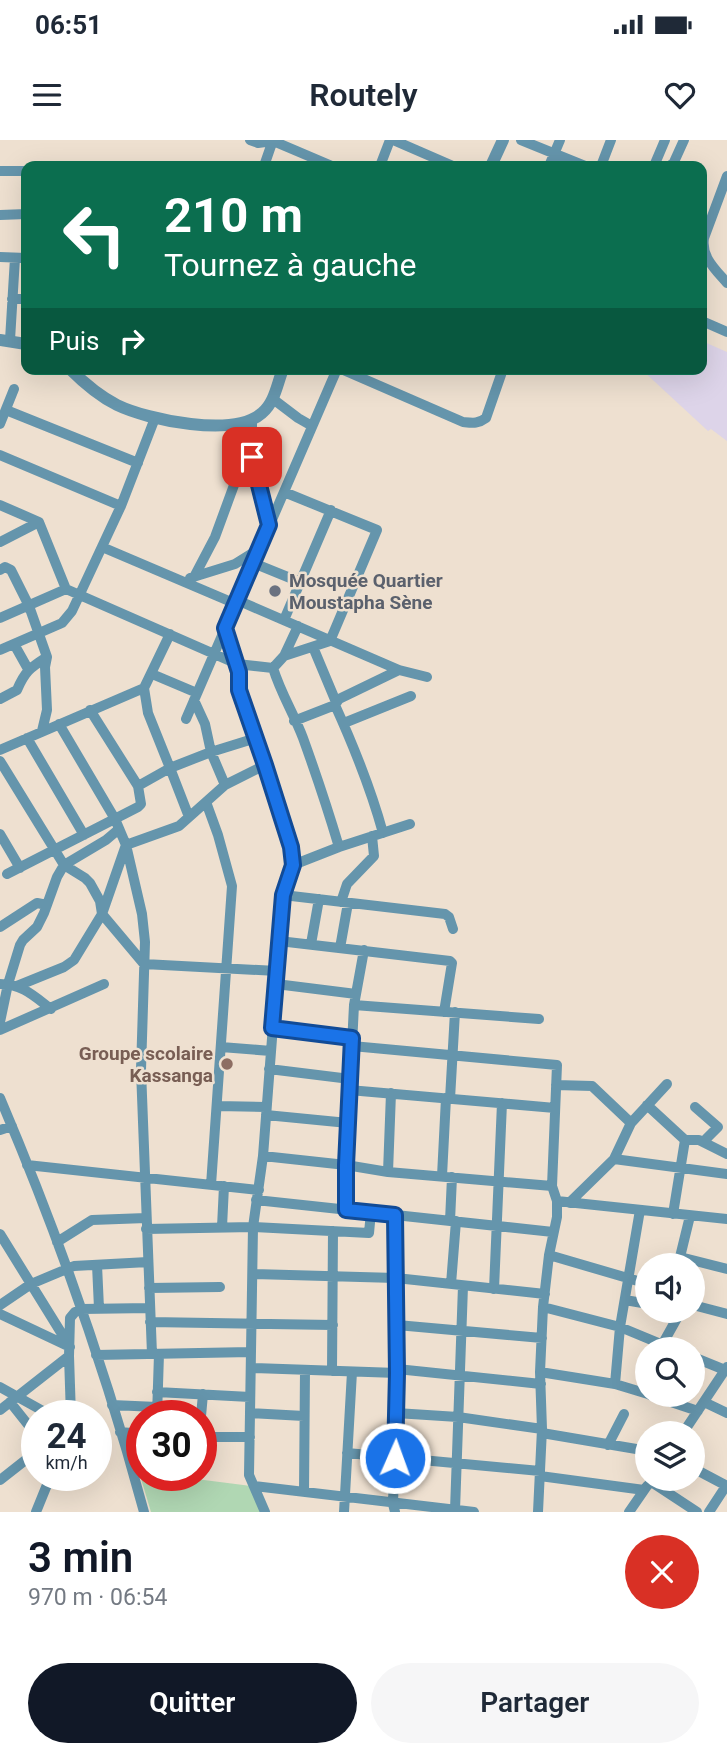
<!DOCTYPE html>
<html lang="fr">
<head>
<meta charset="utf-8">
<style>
  body { margin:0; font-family:Roboto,sans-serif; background:#f6f6f7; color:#1f2937; height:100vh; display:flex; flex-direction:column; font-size:26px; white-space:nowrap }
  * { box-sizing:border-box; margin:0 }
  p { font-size:23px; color:#747a83 }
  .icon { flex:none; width:38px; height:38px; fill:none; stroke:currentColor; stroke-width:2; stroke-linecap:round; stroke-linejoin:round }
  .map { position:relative; height:1372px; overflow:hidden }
  .drawer { display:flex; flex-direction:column; background:#fff; flex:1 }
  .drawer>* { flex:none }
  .hud { position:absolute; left:21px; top:21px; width:686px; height:214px; border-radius:14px; box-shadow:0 7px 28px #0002; background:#0b6e4f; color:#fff; overflow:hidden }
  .controls { position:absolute; left:635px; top:1113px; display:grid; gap:14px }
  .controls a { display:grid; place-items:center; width:70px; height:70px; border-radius:50%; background:#fff; box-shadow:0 7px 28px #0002; font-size:35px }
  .speed { position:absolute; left:21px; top:1260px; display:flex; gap:14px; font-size:35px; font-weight:700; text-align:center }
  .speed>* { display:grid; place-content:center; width:91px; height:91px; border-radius:50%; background:#fff; box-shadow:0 7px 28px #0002; line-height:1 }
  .speed small { font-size:18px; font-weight:400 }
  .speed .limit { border:10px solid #d22; background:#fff; color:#111 }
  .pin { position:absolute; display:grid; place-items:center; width:60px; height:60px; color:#fff; margin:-30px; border-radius:14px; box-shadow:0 4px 10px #0006 }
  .me { position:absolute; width:77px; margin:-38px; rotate:2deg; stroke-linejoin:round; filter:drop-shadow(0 0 5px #0008) }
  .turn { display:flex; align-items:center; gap:24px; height:147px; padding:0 28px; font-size:32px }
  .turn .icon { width:91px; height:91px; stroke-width:2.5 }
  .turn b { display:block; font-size:49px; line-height:60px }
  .then { display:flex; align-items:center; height:66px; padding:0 28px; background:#0003; gap:14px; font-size:26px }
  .round { display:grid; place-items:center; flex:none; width:74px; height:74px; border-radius:37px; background:#f6f6f7 }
  .headline { display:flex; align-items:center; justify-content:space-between; height:119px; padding:0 28px }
  h1 { font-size:42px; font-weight:600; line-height:52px; color:#111827 }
  .action { display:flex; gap:14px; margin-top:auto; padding:14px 28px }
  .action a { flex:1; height:80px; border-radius:42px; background:#111827; color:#fff; font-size:28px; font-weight:600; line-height:80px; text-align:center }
  .action a+a { background:#f6f6f7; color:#1f2937 }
  .status { display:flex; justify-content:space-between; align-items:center; height:49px; padding:0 35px; background:#fff; direction:ltr }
  .status svg { height:19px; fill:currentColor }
  header { display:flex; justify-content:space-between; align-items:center; height:91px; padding:0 28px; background:#fff; font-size:32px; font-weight:600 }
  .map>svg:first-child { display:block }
</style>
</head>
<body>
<div class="status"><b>06:51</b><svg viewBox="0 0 49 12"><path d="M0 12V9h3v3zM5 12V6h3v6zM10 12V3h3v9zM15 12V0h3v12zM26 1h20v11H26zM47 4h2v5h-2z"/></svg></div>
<header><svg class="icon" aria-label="menu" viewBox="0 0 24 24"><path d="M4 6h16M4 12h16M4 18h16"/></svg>Routely<svg class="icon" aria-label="heart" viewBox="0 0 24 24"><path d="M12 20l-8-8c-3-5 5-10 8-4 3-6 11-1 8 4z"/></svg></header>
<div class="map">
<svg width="727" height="1372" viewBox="0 0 727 1372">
  <rect width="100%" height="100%" fill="#eee0d0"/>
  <path fill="#ddd4e9" d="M702,201L727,212V301L711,289L708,291L641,229H702Z"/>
  <path fill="#b0d7b3" d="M139,1332H142V1335H165L251,1346L262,1372H151Z"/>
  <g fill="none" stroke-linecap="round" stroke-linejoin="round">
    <path stroke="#6595ac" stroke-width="10" d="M250,0L258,3L273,1L332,26
      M393,0L453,26
      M521,0L585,26
      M264,26L273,0
      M380,26L390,0
      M549,26L560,0
      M601,26L611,0
      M654,26L665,0
      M670,26L674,22L684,0
      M0,31H26
      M727,36L704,98C701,117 715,129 727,143
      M0,75L26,74
      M0,117L26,118
      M12,159H26
      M702,181L727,192
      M10,200L15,118
      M341,229L463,282C473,283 478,284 486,278L503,229
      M273,259L298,278L312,286
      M6,270L138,323
      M252,280V317L254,328L269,385
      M0,284L14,249
      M0,315L121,366
      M284,352L377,390L330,501L284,516
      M0,365L39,382L66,449L237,524L273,528
      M0,402L39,382
      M102,407L236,464
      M253,423L300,442
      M0,430L5,427L11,430L29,466L47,517L45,527L47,570L42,591
      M194,437L215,397L252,296
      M190,438L235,424L259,409
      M237,460L399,530L427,537
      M0,478L66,449
      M284,480L331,370
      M225,488L239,532V550L265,625L291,707L293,725L283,755L263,1016L253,1087L249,1335L265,1372
      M14,504L28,529
      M313,507L336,562
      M0,510L62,483L72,471L121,366L155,278
      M273,528C281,554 294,574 303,598C316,634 328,670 339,707
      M273,528L284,516L298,486
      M152,534L197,553
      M0,559L17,550C25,531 30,528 47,517
      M335,565C354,607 371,649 383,693
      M186,579L337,229
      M294,581L335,565L339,559L399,530
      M344,583L411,556
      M59,584L115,679L126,705L142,774L145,802L141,930L152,1214
      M27,598L84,695
      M0,610L144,548
      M0,621L64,725L85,738L90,743L100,761L102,774L144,824L277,831
      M225,645L211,612L256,598
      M138,646L170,628L148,573L144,548L170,494
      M206,662L218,695L232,746L211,1045
      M189,677L170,628L211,612L205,584L194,560
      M0,694L20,728
      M126,705L179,686L225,645L265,625
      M293,725L339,707L410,684
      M7,734L138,667L141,664L138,646L90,570
      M283,755L445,774L449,777L453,789
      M341,762L347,744L374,716L372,696
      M0,787L37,763L47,765
      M279,801L450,821L452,823L444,872
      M311,804L319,759
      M340,808L348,763
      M0,844C22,844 34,856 51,869
      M276,844L356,854
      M17,846L64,827L74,820L102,774L126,705
      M354,865L539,879
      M0,882L8,844L20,805L23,800L37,787L44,773L57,737L64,725L106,700L119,689
      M272,888L352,898
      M0,890L104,844
      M352,906L557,925L552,1046L557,1061V1077L549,1115L543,1167L540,1232L542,1289L538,1372
      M221,907L271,911
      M269,929L350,939
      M556,945L592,946L631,983
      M349,950L555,968
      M0,958C57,1092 106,1231 144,1372
      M450,959L455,872
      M647,965L685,1000H699L727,1014
      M217,966L266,967
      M695,967L718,987L703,1002
      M266,975L348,983
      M0,990L12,986
      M263,1016L346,1025L388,1032L552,1046
      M614,1019L727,1034
      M27,1025L259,1050
      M388,1032L391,953
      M442,1036L446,958
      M256,1060L553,1092
      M557,1061L727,1079
      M569,1063L614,1019L631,983L667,944
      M346,1070V1025L354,865L364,810
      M673,1074L685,1000
      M395,1075L397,1233L393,1364L395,1372
      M690,1076L680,1117L727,1129
      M450,1081L452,1037
      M222,1087L224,1046
      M146,1089L253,1087L369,1093L371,1072
      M0,1094L70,1207L0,1174
      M57,1102L92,1080L146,1078
      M549,1115L648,1144
      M97,1125L99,1168
      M253,1134L396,1138L545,1154
      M451,1144L456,1081
      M149,1148L220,1147
      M494,1149L502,963
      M625,1160L648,1164
      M0,1165L31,1144L74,1126L148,1122
      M693,1165L727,1174
      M543,1167L620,1187L673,1209
      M150,1182L333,1185
      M397,1185L542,1198
      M662,1205L681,1171
      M96,1215L251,1212
      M693,1217L725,1230
      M251,1228L397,1233
      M397,1229L541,1244
      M332,1231L333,1091
      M540,1232L615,1244L648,1254
      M615,1244L620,1187L640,1070
      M0,1247L52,1276
      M157,1252L250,1257
      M650,1255L698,1271
      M10,1262L37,1296
      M704,1262L727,1273
      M112,1265L157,1267
      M0,1270L69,1216
      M250,1273L304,1276
      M396,1273L458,1277L542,1289
      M71,1276L69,1216L70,1178L75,1172L82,1169L150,1168
      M157,1276L159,1214
      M201,1276L203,1254
      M120,1292L142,1294
      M542,1293L648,1311
      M683,1293L727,1227
      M201,1297H250
      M608,1305L624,1274
      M347,1313L540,1331
      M693,1328L727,1346
      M540,1336L644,1350
      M0,1340L37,1311
      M650,1341L697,1372
      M254,1346L474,1372
      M304,1352L305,1230
      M455,1370L463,1146
      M36,1372L51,1335
      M344,1372L352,1232
      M629,1372L647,1346
      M709,1372L726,1346"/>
    <path stroke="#6595ac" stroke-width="12" d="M491,26L503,0
      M0,200L26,204
      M70,229C84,243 99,256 117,265C148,280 234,298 262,273C275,262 277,244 283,229"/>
  </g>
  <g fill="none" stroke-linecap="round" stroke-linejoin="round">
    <defs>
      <path id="route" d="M252,317L269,385L225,488L239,532V550L265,625L291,707L293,725L283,755L272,888L352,898L346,1025V1070L395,1075L397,1233L395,1318"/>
    </defs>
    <use href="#route" stroke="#114b97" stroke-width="18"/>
    <use href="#route" stroke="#1a73e8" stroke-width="12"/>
  </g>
  <circle fill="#6b7280" stroke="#eee0d0" stroke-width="2.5" cx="275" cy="451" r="7"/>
  <circle fill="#8d6e63" stroke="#eee0d0" stroke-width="2.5" cx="227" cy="924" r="7"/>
  <g text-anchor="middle" stroke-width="5" stroke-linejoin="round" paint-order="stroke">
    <g font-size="19" font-weight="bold" fill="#5b616d" stroke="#eee0d0" text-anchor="start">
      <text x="289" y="447">Mosquée Quartier<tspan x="289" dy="22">Moustapha Sène</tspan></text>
    </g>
    <g font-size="19" font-weight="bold" fill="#785e54" stroke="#eee0d0" text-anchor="end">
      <text x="213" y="920">Groupe scolaire<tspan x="213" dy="22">Kassanga</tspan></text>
    </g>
  </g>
</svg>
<div class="controls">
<a><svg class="icon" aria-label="sound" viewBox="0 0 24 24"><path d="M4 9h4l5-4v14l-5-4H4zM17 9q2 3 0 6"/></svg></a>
<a><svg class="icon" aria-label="search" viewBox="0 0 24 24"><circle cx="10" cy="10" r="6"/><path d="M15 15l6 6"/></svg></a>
<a><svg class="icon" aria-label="layers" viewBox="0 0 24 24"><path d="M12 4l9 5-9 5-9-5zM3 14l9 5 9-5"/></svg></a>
</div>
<div class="speed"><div>24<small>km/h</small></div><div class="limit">30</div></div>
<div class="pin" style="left:252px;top:317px;background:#d93025"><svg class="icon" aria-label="arrive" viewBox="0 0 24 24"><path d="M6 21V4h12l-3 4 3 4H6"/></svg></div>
<svg class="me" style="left:395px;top:1318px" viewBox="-20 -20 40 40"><circle r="17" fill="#1a73e8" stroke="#fff" stroke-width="3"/><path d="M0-11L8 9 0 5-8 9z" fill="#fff"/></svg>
<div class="hud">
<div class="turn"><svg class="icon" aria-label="left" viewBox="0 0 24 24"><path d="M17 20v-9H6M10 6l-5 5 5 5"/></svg><div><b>210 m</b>Tournez à gauche</div></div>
<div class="then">Puis<svg class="icon" aria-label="right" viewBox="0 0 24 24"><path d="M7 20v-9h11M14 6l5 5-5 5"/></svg></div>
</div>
</div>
<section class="drawer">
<div class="headline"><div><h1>3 min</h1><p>970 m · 06:54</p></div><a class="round" style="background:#d93025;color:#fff"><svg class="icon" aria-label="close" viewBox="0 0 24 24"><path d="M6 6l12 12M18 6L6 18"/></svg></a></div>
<div class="action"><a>Quitter</a><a>Partager</a></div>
</section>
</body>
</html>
